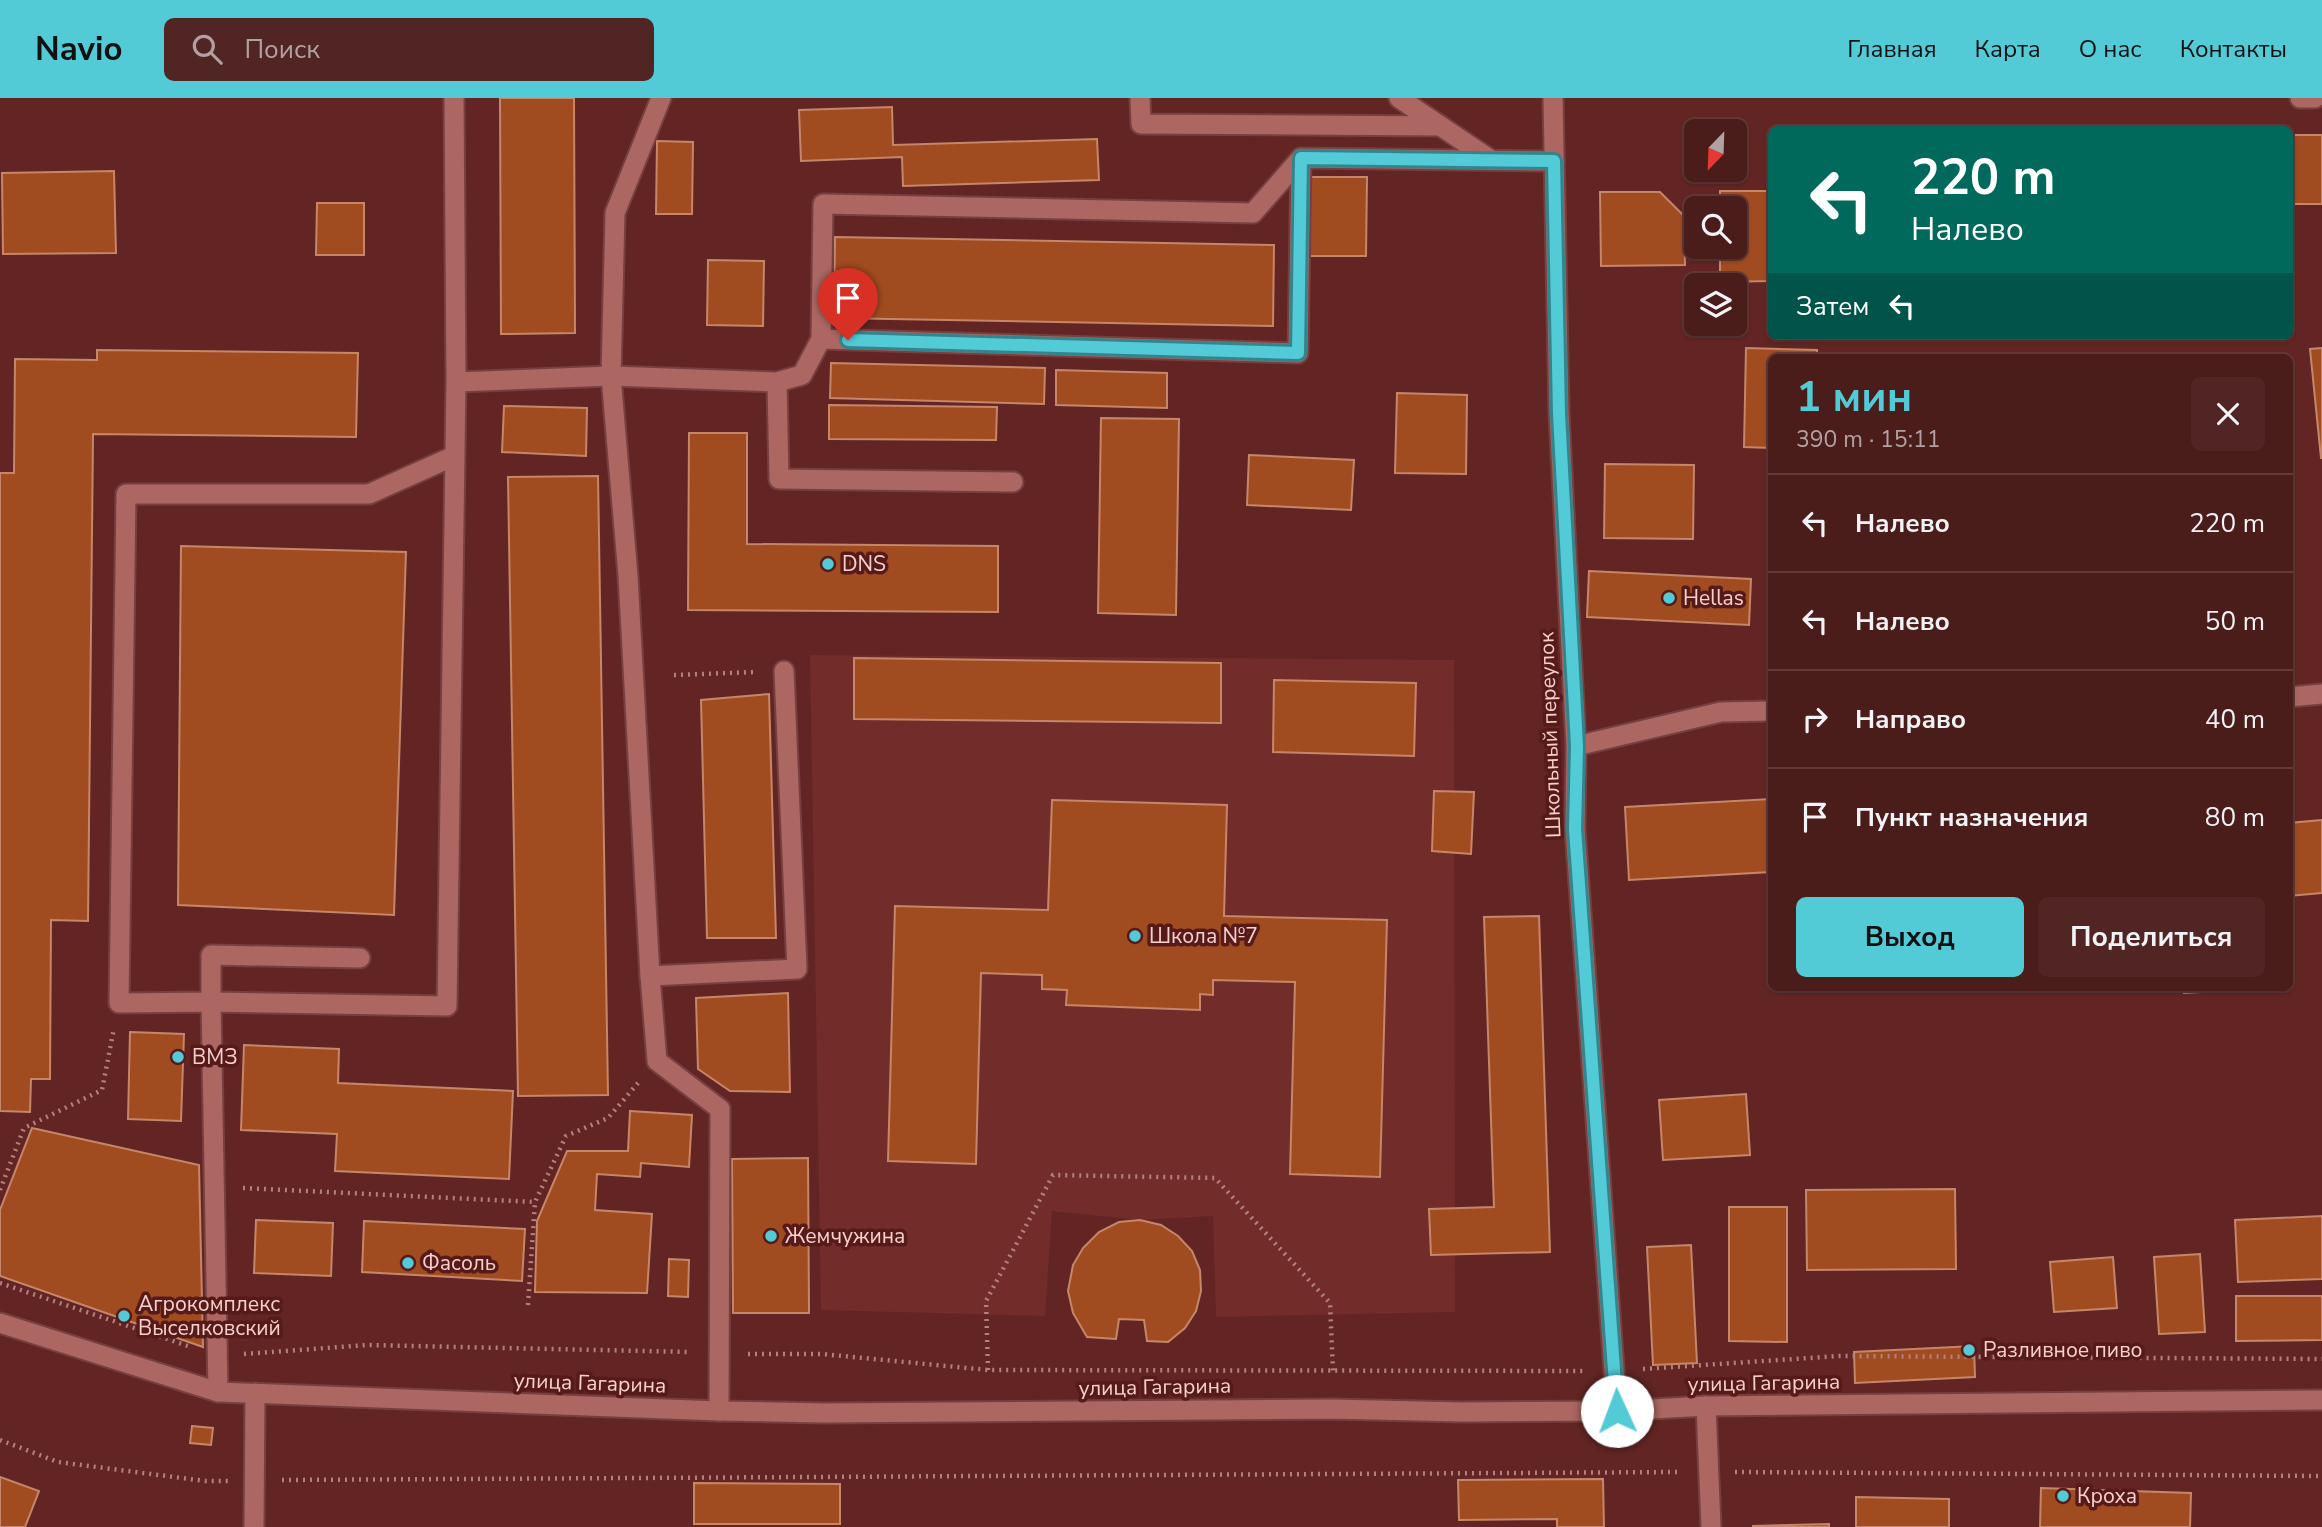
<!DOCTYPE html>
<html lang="ru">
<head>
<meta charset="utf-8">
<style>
  body { margin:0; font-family:"Nunito Sans",sans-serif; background:#512523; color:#f1f3f6; height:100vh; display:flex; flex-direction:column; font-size:26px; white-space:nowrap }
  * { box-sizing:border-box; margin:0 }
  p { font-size:23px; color:#b2a1a2 }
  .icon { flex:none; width:38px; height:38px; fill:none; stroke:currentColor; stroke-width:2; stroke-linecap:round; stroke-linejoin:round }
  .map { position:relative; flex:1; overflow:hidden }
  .details { position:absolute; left:1768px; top:256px; width:525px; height:637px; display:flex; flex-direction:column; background:#4a1c1a; border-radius:10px; box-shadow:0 2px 5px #0004,0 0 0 2px #613a39 }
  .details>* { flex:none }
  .hud { position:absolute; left:1768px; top:28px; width:525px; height:214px; border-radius:10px; box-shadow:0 2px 5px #0004,0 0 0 2px #613a39; background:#00695c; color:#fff; overflow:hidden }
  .needle { width:46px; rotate:203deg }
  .controls { position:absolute; left:1684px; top:21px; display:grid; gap:14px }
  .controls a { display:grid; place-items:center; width:63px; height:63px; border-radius:10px; background:#4a1c1a; box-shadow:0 2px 5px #0004,0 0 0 2px #613a39; font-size:35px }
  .pin { position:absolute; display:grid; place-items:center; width:60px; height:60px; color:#fff; margin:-72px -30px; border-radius:50% 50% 50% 0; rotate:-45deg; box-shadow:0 0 7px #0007 }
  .pin .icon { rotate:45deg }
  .me { position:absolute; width:77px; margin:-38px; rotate:358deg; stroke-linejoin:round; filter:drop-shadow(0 0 5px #0008) }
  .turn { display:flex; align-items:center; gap:24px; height:147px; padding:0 28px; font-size:32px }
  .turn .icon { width:91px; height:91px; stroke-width:2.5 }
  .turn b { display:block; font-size:49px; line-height:60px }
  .then { display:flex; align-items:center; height:66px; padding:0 28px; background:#0003; gap:14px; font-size:26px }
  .round { display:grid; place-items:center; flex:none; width:74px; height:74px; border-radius:10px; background:#512523 }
  .summary { display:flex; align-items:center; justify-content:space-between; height:119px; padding:0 28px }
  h1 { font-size:42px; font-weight:700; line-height:52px; color:#52cbd7 }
  .button { display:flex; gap:14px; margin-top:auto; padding:14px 28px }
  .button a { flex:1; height:80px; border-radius:10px; background:#52cbd7; color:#111; font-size:28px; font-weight:700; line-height:80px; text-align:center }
  .button a+a { background:#512523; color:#f1f3f6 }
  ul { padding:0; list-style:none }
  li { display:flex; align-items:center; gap:21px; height:98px; padding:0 28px; border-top:2px solid #613a39 }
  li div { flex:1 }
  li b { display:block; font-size:26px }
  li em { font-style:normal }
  header { display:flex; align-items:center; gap:42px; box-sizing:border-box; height:98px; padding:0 35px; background:#52cbd7; color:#111 }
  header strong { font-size:33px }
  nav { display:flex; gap:38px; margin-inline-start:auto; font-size:24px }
  .search { width:490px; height:63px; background:#512523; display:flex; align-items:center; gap:18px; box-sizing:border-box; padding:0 24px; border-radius:10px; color:#b2a1a2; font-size:26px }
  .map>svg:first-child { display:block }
</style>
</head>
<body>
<header>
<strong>Navio</strong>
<div class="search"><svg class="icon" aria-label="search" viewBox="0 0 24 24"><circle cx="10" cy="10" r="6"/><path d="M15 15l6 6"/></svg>Поиск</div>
<nav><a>Главная</a><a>Карта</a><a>О нас</a><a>Контакты</a></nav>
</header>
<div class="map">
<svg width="2322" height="1429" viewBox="0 0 2322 1429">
  <rect width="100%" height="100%" fill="#622523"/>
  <path fill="#722c2a" d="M810,557L1454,562L1455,1214L1216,1219L1213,1118L1140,1122L1052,1113L1045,1218L821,1212Z"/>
  <path fill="#a14b20" stroke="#c6866a" stroke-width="2" d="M500,0H574L575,235L501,236Z
    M892,9L893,47L1097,41L1099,82L903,88L902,59L801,63L799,12Z
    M2289,37H2322V106H2289Z
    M657,43L693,44L692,116H656Z
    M114,73L116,155L3,156L2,75Z
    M1309,79H1367L1366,158H1308Z
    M1720,93H1771V183L1720,184V149H1734V110H1720Z
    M1600,94H1660L1684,118L1685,167L1601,168Z
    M317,105H364V157H316Z
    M835,139L1274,147L1273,228L834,220Z
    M708,162L764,163L763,228L707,227Z
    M1746,250L1817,252V259H1771V350L1744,349Z
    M2322,250V360H2321L2310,251Z
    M97,252L358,255L356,339L93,336L88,823L51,822L50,981H31L30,1014L0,1013V375H14L15,261L97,262Z
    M831,265L1045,270L1044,306L830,300Z
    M1056,272L1167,275V310L1056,307Z
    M1397,295L1467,297L1466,376L1395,375Z
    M829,307L997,309L996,342L829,341Z
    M504,308L587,310L586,358L502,354Z
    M1101,320L1179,321L1176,517L1098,515Z
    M689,335H747V446L998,448V514L688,512Z
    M1249,357L1354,362L1351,412L1247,407Z
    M1605,366L1694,367L1693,441L1604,440Z
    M598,378L608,997L518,998L508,379Z
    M181,448L406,454L394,817L178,807Z
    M1589,473L1751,481L1749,527L1587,519Z
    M854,560L1221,565V625L854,621Z
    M1274,582L1416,585L1414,658L1273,654Z
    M769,596L776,840H707L701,602Z
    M1434,693L1474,694L1471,756L1432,753Z
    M1771,701V774L1629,782L1625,709Z
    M1052,702L1227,707L1224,818L1387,822L1380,1079L1290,1076L1295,884L1213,882V897L1200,896V912L1066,907L1067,892L1042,891V877L981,875L976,1066L888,1063L895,808L1048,812Z
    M2322,722V795L2289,798V725Z
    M1539,818L1550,1154L1431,1157L1429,1111L1494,1109L1484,819Z
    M2184,889H2237V892L2184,895Z
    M788,895L790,994L730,993L698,971L696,900Z
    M130,934L184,936L181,1023L128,1021Z
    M244,947L339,951L338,985L513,993L509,1081L335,1073L337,1036L241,1032Z
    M1746,996L1750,1057L1663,1062L1659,1002Z
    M630,1013L692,1017L689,1069L641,1065L640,1079L597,1076L595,1112L652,1116L647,1195L535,1194L537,1123L567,1053H628Z
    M32,1030L199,1067L203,1249L0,1178V1112Z
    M808,1060L809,1215H733L732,1061Z
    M1955,1091L1956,1171L1807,1172L1806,1092Z
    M1729,1109H1787V1244L1729,1243Z
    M2322,1118V1181L2238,1184L2235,1122Z
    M256,1122L333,1125L331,1178L254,1175Z
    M1140,1122L1161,1127L1178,1138L1192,1153L1200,1172L1201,1193L1196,1213L1185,1230L1168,1244L1147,1243L1144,1222L1119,1221L1116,1241L1087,1239L1073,1215L1068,1193L1073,1167L1083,1150L1099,1134L1119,1124Z
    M364,1123L525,1131L522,1183L362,1174Z
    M1691,1147L1697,1265L1653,1267L1647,1149Z
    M2200,1156L2205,1234L2159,1236L2154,1159Z
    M2113,1159L2117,1210L2054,1214L2050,1164Z
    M669,1161L689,1162L688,1199L668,1198Z
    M2236,1198H2322V1242L2236,1243Z
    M1974,1248L1975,1279L1855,1285L1854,1254Z
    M192,1328L213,1330L211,1347L190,1345Z
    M0,1379L39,1393L25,1429H0Z
    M1603,1381L1604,1429H1557V1421L1459,1422L1458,1382Z
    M694,1385L840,1386V1426H694Z
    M2041,1390L2191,1395L2190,1429H2040Z
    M1856,1399L1949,1401V1429H1856Z
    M1829,1426V1429H1753V1428Z"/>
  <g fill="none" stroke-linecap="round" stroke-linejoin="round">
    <defs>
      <path id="service" d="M1140,0L1141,26L1441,28
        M1399,0L1491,62
        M2300,0H2315
        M1301,60L1298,255L821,241L823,106L1253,115L1301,60L1554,63
        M456,284L611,278L777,284L779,381L1013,384
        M777,284L802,277L821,241
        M360,860L211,857V904L119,905L126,396H369L454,358
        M650,878L797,871L784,573
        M218,1294L211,904L447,908L456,284L454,0
        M254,1429L255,1295"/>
      <path id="minor" d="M661,0L615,115L611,278L628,478L650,878L657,963L720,1011L719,1313
        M1553,0L1559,316L1576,648L1575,731L1617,1313
        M2289,599L2322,596
        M1576,648L1721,614L1771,613
        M1706,1308L1711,1429"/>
      <path id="tertiary" d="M0,1225L218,1294L719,1313L824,1315L1331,1311L1462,1314L1617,1313L1706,1308L2322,1302"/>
    </defs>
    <use href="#service" stroke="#764041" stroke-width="23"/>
    <use href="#minor" stroke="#764041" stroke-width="23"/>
    <use href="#tertiary" stroke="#764041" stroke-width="23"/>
    <path stroke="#b3827f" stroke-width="4.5" stroke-dasharray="2 5" stroke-linecap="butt" d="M674,577L755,574
      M243,1090L535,1104
      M0,1092L24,1030L102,992L114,930
      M0,1185L188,1248
      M528,1207L535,1104L566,1038L608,1020L638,985
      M244,1256L367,1247L690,1254
      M748,1256H822L988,1272L1585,1273
      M1643,1271L1839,1258L2322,1261
      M988,1272L986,1203L1053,1077L1215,1080L1330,1205L1333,1274
      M0,1342L58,1364L205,1383H228
      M1735,1374L2322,1378
      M282,1382L1681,1374"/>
    <use href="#service" stroke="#ac6762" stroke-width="19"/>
    <use href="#minor" stroke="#ac6762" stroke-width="19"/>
    <use href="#tertiary" stroke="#ac6762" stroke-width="19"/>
  </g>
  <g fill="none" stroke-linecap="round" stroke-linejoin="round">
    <defs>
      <path id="route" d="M848,242L1298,255L1301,60L1554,63L1559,316L1577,648L1575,731L1617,1313"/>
    </defs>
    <use href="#route" stroke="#35848c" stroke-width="18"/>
    <use href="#route" stroke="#52cbd7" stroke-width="12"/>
  </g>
  <g fill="#52cbd7" stroke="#561a19" stroke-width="2.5">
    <circle cx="828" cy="466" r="7"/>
    <circle cx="1669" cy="500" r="7"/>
    <circle cx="1135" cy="838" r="7"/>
    <circle cx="178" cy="959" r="7"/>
    <circle cx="771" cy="1138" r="7"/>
    <circle cx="408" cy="1165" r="7"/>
    <circle cx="124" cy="1218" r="7"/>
    <circle cx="1969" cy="1252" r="7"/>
    <circle cx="2063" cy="1398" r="7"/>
  </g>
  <g text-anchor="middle" stroke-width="7" stroke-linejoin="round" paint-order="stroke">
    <g font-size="21" fill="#f8d1cd" stroke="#561a19" text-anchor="start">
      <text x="842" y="473">DNS</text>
      <text x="1683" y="507">Hellas</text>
      <text x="1149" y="845">Школа №7</text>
      <text x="192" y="966">ВМЗ</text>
      <text x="785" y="1145">Жемчужина</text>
      <text x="422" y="1172">Фасоль</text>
      <text x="138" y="1213">Агрокомплекс<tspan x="138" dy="24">Выселковский</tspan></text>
      <text x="1983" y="1259">Разливное пиво</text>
      <text x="2077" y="1405">Кроха</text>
    </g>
    <g font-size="21" fill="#f8d1cd" stroke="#561a19">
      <text transform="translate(1550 637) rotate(-92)" y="7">Школьный переулок</text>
      <text transform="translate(590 1285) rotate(2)" y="7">улица Гагарина</text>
      <text transform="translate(1764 1285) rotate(-1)" y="7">улица Гагарина</text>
      <text transform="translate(1155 1289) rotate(-1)" y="7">улица Гагарина</text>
    </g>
  </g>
</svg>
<div class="controls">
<a><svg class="needle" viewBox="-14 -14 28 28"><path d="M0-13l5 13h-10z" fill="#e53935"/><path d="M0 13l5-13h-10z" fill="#b2a1a2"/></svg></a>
<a><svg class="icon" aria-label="search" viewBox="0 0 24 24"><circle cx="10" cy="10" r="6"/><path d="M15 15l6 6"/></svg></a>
<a><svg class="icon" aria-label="layers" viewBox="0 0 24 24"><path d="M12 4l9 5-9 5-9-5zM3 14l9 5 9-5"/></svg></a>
</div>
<div class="pin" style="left:848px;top:242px;background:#d93025"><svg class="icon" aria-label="arrive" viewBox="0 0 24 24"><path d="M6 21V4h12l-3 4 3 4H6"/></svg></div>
<svg class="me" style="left:1617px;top:1313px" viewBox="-20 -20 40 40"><circle r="19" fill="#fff"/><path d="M0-13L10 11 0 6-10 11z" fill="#52cbd7"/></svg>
<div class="hud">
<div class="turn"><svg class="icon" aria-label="left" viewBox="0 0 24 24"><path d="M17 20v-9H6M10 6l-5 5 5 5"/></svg><div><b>220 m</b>Налево</div></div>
<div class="then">Затем<svg class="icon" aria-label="left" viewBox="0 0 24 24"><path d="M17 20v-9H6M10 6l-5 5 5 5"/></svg></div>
</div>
<section class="details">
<div class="summary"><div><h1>1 мин</h1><p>390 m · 15:11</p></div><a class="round"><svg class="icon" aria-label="close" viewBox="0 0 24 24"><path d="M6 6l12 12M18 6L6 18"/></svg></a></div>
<ul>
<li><svg class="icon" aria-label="left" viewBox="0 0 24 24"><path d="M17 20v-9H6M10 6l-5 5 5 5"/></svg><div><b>Налево</b></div><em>220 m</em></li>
<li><svg class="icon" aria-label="left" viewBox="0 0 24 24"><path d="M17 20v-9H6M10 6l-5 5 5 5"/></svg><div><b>Налево</b></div><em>50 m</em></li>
<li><svg class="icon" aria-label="right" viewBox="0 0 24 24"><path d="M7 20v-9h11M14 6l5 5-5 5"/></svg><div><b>Направо</b></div><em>40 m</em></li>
<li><svg class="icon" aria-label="arrive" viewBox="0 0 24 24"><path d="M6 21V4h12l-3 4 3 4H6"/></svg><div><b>Пункт назначения</b></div><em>80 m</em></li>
</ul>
<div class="button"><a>Выход</a><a>Поделиться</a></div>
</section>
</div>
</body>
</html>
